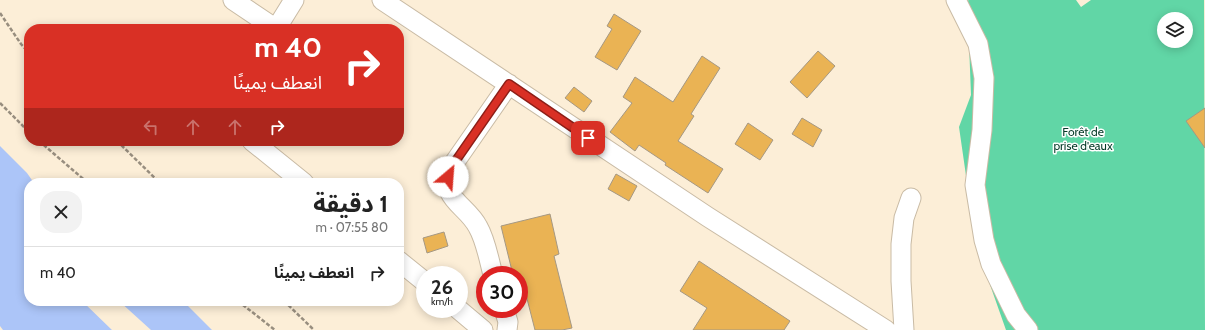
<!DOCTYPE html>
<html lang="ar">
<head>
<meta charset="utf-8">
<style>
  body { margin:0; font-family:Cabin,"Noto Sans Arabic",sans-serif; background:#f2f2f2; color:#222; direction:rtl; height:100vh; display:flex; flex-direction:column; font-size:15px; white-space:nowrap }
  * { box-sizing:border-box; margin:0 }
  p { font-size:13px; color:#767676 }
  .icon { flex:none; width:22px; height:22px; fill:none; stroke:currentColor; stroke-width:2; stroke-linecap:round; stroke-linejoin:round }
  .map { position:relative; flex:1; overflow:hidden; direction:ltr }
  .drawer { position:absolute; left:24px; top:178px; width:380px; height:128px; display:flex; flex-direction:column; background:#fff; border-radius:16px; box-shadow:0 2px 10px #0003; direction:rtl }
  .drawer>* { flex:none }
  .top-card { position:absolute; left:24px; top:24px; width:380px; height:122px; border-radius:16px; box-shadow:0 2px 10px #0003; direction:rtl; background:#d93025; color:#fff; overflow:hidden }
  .buttons { position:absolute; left:1157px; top:12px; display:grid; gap:8px }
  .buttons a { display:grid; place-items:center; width:36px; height:36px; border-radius:50%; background:#fff; box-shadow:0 2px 10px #0003; font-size:20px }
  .speed { position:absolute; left:416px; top:266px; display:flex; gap:8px; font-size:20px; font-weight:700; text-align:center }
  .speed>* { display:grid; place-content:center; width:52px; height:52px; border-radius:50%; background:#fff; box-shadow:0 2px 10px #0003; line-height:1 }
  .speed small { font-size:10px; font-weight:400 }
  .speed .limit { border:6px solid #d22; background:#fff; color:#111 }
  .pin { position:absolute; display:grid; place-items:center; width:34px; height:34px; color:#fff; margin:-17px; border-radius:8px; box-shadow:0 2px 6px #0006 }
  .me { position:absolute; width:44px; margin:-22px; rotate:27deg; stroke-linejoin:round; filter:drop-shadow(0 0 3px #0008) }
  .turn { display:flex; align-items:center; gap:14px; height:84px; padding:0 16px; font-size:18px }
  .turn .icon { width:52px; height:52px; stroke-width:2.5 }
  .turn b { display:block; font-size:28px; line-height:34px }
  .lanes { display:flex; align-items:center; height:38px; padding:0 16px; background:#0003; justify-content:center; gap:20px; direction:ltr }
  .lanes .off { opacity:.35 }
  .round { display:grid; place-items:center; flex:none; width:42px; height:42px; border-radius:16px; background:#f2f2f2 }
  .overview { display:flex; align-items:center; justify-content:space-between; height:68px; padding:0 16px }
  h1 { font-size:24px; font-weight:700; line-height:30px }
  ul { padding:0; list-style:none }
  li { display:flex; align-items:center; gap:12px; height:52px; padding:0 16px; border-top:1px solid #e0e0e0 }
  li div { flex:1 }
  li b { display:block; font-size:15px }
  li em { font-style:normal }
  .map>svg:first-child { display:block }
</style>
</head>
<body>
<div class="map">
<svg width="1205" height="330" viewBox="0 0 1205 330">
  <rect width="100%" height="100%" fill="#fceed7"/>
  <path fill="#61d6a6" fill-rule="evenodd" d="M969,0H1076L1081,7L1091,0H1204L1205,330H1006L976,245L959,127L971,95L969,43L952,8ZM1164,19H1186V41H1164Z"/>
  <path fill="#acc5f8" d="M0,146L27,173L34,183H29V301H82L112,330H3L0,326Z
    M119,301H183L212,330H151Z"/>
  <path fill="#eab354" stroke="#a59883" d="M614,14L641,31L617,70L595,57L612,29L607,26Z
    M818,51L835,66L807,98L790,82Z
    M702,56L720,68L691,114L694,116L678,141L723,169L708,193L665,165L666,163L639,145L635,151L610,132L632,103L623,97L635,77L673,102Z
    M574,87L592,101L584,112L565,98Z
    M1205,108V148L1186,121Z
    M802,118L822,130L813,147L792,134Z
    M748,123L773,140L760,160L735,144Z
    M616,174L637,186L629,201L608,189Z
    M550,214L559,254L554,256L572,328L562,330H535L524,287L519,288V275H513L501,226Z
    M444,232L448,246L427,253L423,238Z
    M699,261L790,321L784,330H693L707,308L680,291Z"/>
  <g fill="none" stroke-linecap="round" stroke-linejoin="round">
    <defs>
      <path id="street" d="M233,0L276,29
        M382,0L708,217L886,330
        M956,0L978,44L984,78L982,130L975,185L984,240L991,264L1016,315L1028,330
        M276,29L294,0
        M252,141L304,183
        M399,261L425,282
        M493,275C489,260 486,241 478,227C466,204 440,200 450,169L509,84
        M458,309L483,330
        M504,309L508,322L507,330
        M904,330L901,281V244L904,218L911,198"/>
    </defs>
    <use href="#street" stroke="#c9bba5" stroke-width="21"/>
    <path stroke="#988e7f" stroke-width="2.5" stroke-dasharray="4 2" stroke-linecap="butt" d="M0,13L21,44L29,53
      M0,103L29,132
      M39,141L88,183
      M117,141L160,183
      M238,301L275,330
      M284,301L314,330"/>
    <use href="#street" stroke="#fff" stroke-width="19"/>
  </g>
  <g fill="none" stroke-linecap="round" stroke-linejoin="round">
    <defs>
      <path id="route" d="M448,177L450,169L509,84L588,138"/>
    </defs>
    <use href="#route" stroke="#8d1f18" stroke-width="10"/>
    <use href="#route" stroke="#d93025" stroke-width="7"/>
  </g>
  <g text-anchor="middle" stroke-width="3" stroke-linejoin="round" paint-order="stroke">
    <g font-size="12" fill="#043a27" stroke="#fff">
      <text x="1083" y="136">Forêt de<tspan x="1083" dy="14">prise d'eaux</tspan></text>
    </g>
  </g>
</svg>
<div class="buttons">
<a><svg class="icon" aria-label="layers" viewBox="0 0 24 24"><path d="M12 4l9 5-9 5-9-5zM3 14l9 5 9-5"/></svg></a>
</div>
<div class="speed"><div>26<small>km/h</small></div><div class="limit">30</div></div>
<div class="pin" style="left:588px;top:138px;background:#d93025"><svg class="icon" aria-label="arrive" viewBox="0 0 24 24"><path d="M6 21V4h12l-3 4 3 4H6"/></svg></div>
<svg class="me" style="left:448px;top:177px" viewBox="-20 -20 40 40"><circle r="19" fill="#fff"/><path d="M0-13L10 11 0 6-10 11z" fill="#d93025"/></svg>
<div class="top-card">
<div class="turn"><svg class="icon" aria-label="right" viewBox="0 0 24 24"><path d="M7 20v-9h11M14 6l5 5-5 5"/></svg><div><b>40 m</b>انعطف يمينًا</div></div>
<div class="lanes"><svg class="icon off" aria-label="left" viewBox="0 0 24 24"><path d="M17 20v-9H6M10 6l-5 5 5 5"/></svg><svg class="icon off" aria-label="ahead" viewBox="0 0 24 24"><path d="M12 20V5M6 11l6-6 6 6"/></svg><svg class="icon off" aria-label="ahead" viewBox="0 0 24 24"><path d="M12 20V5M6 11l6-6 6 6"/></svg><svg class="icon" aria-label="right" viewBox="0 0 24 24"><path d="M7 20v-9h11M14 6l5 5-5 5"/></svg></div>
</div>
<section class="drawer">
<div class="overview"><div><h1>1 دقيقة</h1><p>80 m · 07:55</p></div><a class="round"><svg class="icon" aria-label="close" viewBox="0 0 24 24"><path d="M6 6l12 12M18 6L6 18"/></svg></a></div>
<ul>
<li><svg class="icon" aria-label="right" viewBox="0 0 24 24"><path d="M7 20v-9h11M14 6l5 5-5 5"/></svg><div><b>انعطف يمينًا</b></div><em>40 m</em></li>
</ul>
</section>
</div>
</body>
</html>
